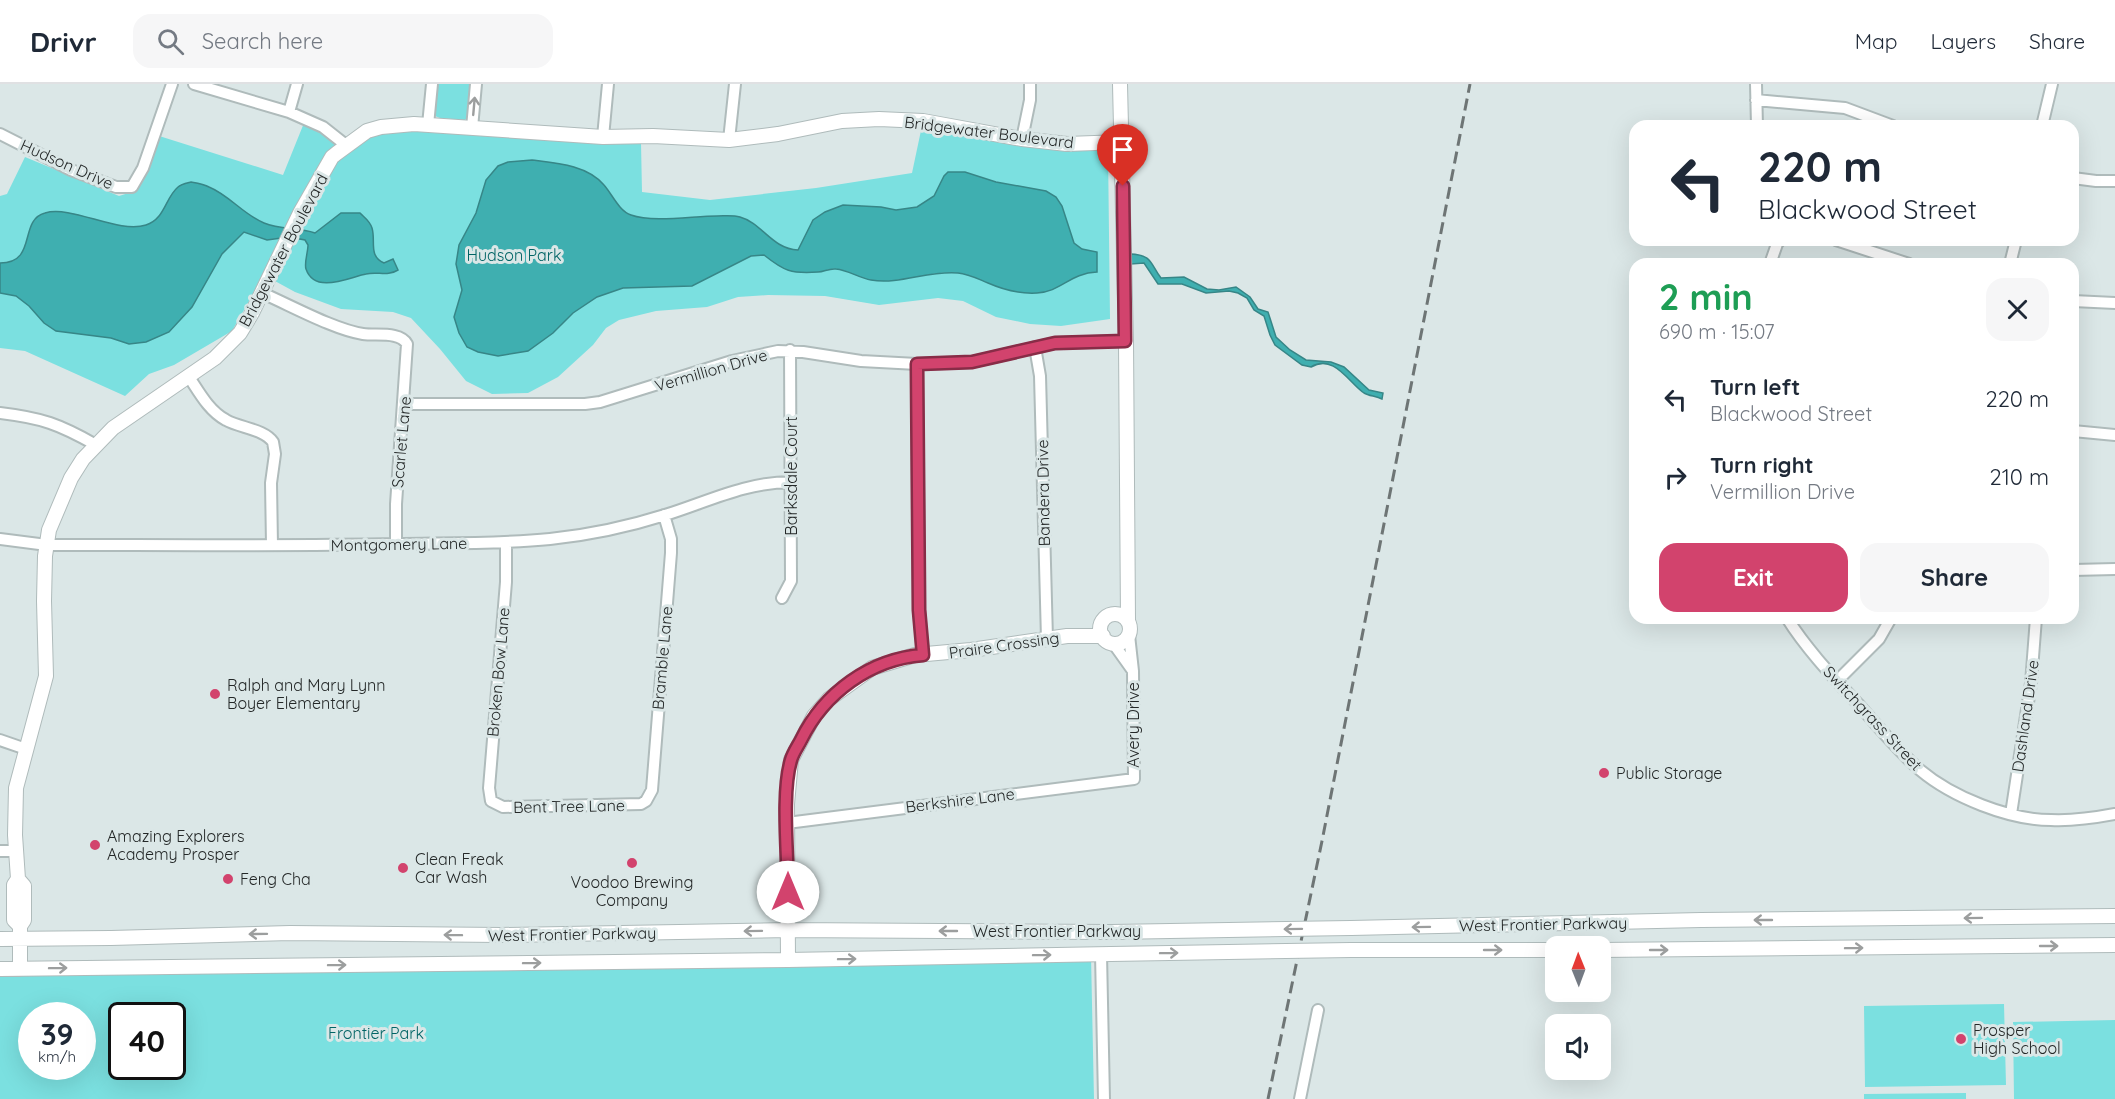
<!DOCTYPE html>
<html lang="en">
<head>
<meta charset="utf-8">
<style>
  body { margin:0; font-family:Quicksand,sans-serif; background:#f6f6f7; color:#1f2937; height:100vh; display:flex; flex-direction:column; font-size:22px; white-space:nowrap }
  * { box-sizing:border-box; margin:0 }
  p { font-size:20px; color:#747a83 }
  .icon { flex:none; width:33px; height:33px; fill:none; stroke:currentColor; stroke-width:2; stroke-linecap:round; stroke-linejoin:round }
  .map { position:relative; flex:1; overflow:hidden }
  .panel { position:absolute; left:1629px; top:174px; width:450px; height:366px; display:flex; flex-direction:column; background:#fff; border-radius:18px; box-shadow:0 6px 24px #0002 }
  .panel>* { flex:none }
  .banner { position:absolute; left:1629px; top:36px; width:450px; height:126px; border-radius:18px; box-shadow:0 6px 24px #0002; background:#fff; color:#1f2937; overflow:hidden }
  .needle { width:39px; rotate:359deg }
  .controls { position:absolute; left:1545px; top:852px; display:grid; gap:12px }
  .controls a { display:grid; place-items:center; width:66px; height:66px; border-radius:12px; background:#fff; box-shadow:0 6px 24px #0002; font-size:30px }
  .speed { position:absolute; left:18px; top:918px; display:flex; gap:12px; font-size:30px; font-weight:700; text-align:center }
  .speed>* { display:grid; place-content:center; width:78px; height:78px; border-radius:50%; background:#fff; box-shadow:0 6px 24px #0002; line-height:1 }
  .speed small { font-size:15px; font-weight:400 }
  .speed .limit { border:3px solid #111; border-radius:9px; background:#fff; color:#111 }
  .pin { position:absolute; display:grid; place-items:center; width:51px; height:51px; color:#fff; margin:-62px -26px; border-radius:50% 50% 50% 0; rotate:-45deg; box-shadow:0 0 6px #0007 }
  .pin .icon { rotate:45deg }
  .me { position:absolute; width:66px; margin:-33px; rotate:0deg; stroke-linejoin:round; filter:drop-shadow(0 0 4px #0008) }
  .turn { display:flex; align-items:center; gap:21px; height:126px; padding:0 30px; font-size:27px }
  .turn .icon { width:78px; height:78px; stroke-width:2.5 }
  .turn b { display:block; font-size:42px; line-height:51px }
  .round { display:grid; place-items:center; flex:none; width:63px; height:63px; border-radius:18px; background:#f6f6f7 }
  .overview { display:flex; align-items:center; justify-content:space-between; height:102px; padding:0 30px }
  h1 { font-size:36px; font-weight:700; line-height:45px; color:#1e9e55 }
  .button { display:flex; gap:12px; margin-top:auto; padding:12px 30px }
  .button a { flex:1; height:69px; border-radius:18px; background:#d2436d; color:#fff; font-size:24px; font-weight:700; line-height:69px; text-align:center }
  .button a+a { background:#f6f6f7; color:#1f2937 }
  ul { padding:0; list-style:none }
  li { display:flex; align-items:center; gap:18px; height:78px; padding:0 30px }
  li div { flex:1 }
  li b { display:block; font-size:22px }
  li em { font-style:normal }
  header { display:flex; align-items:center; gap:36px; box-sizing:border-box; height:84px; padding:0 30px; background:#fff; border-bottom:2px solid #e0e1e3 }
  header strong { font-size:28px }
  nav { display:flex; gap:33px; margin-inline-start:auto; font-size:21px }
  .search { width:420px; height:54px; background:#f6f6f7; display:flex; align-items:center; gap:15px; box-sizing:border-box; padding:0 21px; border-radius:18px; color:#747a83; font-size:22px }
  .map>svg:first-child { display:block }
</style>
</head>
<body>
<header>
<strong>Drivr</strong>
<div class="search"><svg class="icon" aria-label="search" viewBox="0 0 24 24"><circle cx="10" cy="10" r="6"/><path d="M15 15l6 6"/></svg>Search here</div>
<nav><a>Map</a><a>Layers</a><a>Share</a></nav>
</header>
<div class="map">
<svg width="2115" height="1015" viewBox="0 0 2115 1015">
  <rect width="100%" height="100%" fill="#dbe7e7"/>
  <path fill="#7be0e0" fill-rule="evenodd" d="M436,0H472L470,30L465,36L440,34L435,32L434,27Z
    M923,37L1108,65L1110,235L1061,242L1030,240L996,233L963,217L938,214L879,221L825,212L768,211L738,213L707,223L656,227L619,236L606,244L593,261L558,293L528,309L492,310L466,297L440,265L411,234L393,228L341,225L295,208L264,191L232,247L174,281L149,290L125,312L25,267L0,264V112L7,110L25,73L119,112L135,107L144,95L156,51L283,91L304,39L330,53L342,65L374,51L411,46L496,53L641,59L642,108L710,116L816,104L912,89Z
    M1091,872L1094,1015H0V890ZM32,932H82V982H32ZM122,932H172V982H122Z
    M2004,920L2006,1001L1865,1003L1864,922Z
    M2115,936V1015H2014L2013,938Z
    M1966,1009V1015H1864V1010Z"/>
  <path fill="#3fafb0" stroke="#378687" stroke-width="1.5" d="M532,76C556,79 587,81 604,101C612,110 619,127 631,131C653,139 693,132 717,132C725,132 733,131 740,133C762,139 772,165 798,166L813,136L825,128L843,121L881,123L896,126L917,123L934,112L944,92L948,88H965L996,98L1046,107L1056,113L1062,122L1074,159L1082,165L1097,168V188C1070,189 1061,208 1037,209C1021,210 1004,206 988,199C978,195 969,190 958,189C929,186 900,201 871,196C859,194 848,186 836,185C829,184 824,188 818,188C791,190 784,187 764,171L751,172L692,202L623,204L597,213L573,229L553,249L528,267L498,272L478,268L467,263L459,249L454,233L462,206L456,180L459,161L476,129L486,96L498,82L508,78Z
    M191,98C197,99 204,100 209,103C229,111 244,131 264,139C281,146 298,143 315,149L341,129H360C365,134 370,137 372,144C376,157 368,172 384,179L393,175L398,186C387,193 378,187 366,190C350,193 315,211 306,185C304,179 308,168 308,161L305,156L289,153L267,156L244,148L222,170L192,223L169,248L146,258L129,260L111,254L56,247L44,239L29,222L16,212L0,209V179C38,179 18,136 45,129C72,121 118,150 146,141C165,135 165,114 178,103C181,100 187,99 191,98Z
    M1131,170C1153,171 1150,180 1161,194L1184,193L1207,205L1219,206L1236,203L1250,213L1258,225L1268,228L1276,253L1290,266L1306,276L1331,278L1344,283L1369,306L1383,309L1382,315C1376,312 1369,312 1364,309C1349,299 1334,269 1311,283L1302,281L1275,261L1270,251L1264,232L1254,226L1247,214L1238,209L1229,207L1206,209L1182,200H1158L1144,179L1131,180Z"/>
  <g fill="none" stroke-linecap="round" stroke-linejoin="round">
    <defs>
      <path id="minor" d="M194,0L289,28L323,43L347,62
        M1756,0L1757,42
        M1756,16L1845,24L1893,42
        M289,28L297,0
        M428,41L432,0
        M2042,42L2052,0
        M472,44L476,0
        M0,50L71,86L116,103H132L143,84L172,0
        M603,53L608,0
        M1022,55L1030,16V0
        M729,56L735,0
        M2073,94L2096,97H2115
        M1836,156L1909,180
        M1770,180L1777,160L1780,156
        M2010,180L2016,156
        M262,209C290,221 335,246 363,250C376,252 400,247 407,260L396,420V460
        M2073,217L2115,219
        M1035,263L1040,292L1047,555
        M917,280L919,526L923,571
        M189,293C199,308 209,327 226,336C240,344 264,345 273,358L275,370L271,399L272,461
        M404,320H585L600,318L732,277L778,267L803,268L861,277L917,280L972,278L1055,259L1126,257
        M0,329C42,334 59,340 96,361
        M2073,347L2115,351
        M0,455L47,461C163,461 279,462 396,460C447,459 499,460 550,455C589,451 627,443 665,431C707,418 746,398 791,398
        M506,458V498L489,704L491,717L503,723L641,720L646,717L652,706L671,469V455L664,431
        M2073,486L2115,485
        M782,514L791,497L790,266
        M1787,534C1807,566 1835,595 1860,622C1879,644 1898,667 1920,686C1952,713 2009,736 2051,736C2073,737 2094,734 2115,730
        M1113,559L1133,587
        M1837,597L1879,555L1891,534
        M0,656L26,665
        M2011,730L2031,599L2036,534
        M787,739L1134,695L1133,587L1129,551
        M0,767H16
        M1101,870L1104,1015
        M1300,1015L1318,926"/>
      <path id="tertiary" d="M1120,0L1126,257L1128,536
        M1100 545a15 15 0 1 1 30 0a15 15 0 1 1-30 0Z
        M18,795L14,801V836L20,842
        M1351,844L1701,836L2115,832
        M0,855L111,854L290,849L501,851L788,846L1112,848
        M1351,866H1556
        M1600,866L2115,861
        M788,876L787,720L791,676L814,632L829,615L872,584L915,571L971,566L1067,552H1103
        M0,885L788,876L1111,870
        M20,885V842L24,836V802L18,795L15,751L16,704L46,592L44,517L45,472L49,446L71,394L83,375L113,344L215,274L240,249L252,229L300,129L332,73L337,69L367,47L381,43L414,40L603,53L653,52L729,56L778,50L842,37L879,35L923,37L1022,55L1067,60L1122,58"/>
    </defs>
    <use href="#minor" stroke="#afbbbb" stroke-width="14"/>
    <use href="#tertiary" stroke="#afbbbb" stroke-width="16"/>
    <use href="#minor" stroke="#fff" stroke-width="10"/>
    <use href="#tertiary" stroke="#fff" stroke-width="14"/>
    <path stroke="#6e7575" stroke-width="3" stroke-dasharray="12 6" stroke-linecap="butt" d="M1268,1015L1322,757L1470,0"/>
    <defs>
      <path id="tertiary-bridge" d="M1112,848L1351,844
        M1111,870L1351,866"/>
    </defs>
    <use href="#tertiary-bridge" stroke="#afbbbb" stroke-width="16" stroke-linecap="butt"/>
    <use href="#tertiary-bridge" stroke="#fff" stroke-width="14"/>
  </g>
  <defs><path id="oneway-shaft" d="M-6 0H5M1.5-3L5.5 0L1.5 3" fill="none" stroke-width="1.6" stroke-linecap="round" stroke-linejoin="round" transform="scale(1.5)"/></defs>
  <g stroke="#9c9e9e">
    <use href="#oneway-shaft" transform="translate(474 22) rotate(-85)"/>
    <use href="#oneway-shaft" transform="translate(1973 834) rotate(179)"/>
    <use href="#oneway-shaft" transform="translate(1763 836) rotate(180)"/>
    <use href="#oneway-shaft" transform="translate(1421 843) rotate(179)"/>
    <use href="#oneway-shaft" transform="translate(1293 845) rotate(179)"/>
    <use href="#oneway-shaft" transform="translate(753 847) rotate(179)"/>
    <use href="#oneway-shaft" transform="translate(948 847) rotate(-180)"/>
    <use href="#oneway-shaft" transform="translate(258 850) rotate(179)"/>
    <use href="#oneway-shaft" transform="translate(453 851) rotate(-179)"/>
    <use href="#oneway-shaft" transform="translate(2049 862)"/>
    <use href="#oneway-shaft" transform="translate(1854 864) rotate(-1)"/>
    <use href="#oneway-shaft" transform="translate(1493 866)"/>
    <use href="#oneway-shaft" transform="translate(1659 866)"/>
    <use href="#oneway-shaft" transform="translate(1169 869) rotate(-1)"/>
    <use href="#oneway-shaft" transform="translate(1042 871) rotate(-1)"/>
    <use href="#oneway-shaft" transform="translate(847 875) rotate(-1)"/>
    <use href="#oneway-shaft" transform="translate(532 879) rotate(-1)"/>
    <use href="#oneway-shaft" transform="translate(337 881) rotate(-1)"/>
    <use href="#oneway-shaft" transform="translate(58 884) rotate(-1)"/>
  </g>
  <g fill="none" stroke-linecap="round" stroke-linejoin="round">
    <defs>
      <path id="route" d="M788,808C788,772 781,709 791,676C793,669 798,662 801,656C824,609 870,575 923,571L919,526L917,280L972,278L1055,259L1125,257L1123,102"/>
    </defs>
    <use href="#route" stroke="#882c47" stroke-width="15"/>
    <use href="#route" stroke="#d2436d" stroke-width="10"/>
  </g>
  <g fill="#d2436d" stroke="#dbe7e7" stroke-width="2">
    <circle cx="215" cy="610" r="6"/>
    <circle cx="1604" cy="689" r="6"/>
    <circle cx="95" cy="761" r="6"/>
    <circle cx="632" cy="779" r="6"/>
    <circle cx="403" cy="784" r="6"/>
    <circle cx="228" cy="795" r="6"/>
    <circle cx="1961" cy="955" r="6"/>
  </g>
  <g text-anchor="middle" stroke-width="6" stroke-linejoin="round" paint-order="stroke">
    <g font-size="16" fill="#242828" stroke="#dbe7e7">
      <text transform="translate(989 48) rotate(7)" y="6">Bridgewater Boulevard</text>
      <text transform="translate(67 80) rotate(24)" y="6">Hudson Drive</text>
      <text transform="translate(283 166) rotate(-62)" y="6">Bridgewater Boulevard</text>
      <text transform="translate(711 286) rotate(-16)" y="6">Vermillion Drive</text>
      <text transform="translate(401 358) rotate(-85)" y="6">Scarlet Lane</text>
      <text transform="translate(791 392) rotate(-90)" y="6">Barksdale Court</text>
      <text transform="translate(1043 409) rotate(-91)" y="6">Bandera Drive</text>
      <text transform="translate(399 460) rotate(-1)" y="6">Montgomery Lane</text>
      <text transform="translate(1004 561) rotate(-8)" y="6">Praire Crossing</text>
      <text transform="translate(662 574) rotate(-85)" y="6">Bramble Lane</text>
      <text transform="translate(498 588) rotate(-85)" y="6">Broken Bow Lane</text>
      <text transform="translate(2025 632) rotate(-82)" y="6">Dashland Drive</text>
      <text transform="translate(1873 634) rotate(47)" y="6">Switchgrass Street</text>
      <text transform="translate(1133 641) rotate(-90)" y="6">Avery Drive</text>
      <text transform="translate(960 716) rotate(-7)" y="6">Berkshire Lane</text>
      <text transform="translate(569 722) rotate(-1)" y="6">Bent Tree Lane</text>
      <text transform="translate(1543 840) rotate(-1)" y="6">West Frontier Parkway</text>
      <text x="1057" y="853">West Frontier Parkway</text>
      <text transform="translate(572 850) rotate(-1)" y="6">West Frontier Parkway</text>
    </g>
    <g font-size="16" fill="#016465" stroke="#dbe7e7">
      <text x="514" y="177">Hudson Park</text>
      <text x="376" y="955">Frontier Park</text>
    </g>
    <g font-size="16" fill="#242828" stroke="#dbe7e7" text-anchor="start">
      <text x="227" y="607">Ralph and Mary Lynn<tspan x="227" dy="18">Boyer Elementary</tspan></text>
      <text x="1616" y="695">Public Storage</text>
      <text x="107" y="758">Amazing Explorers<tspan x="107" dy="18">Academy Prosper</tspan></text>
      <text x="415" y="781">Clean Freak<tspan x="415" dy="18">Car Wash</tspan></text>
      <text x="240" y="801">Feng Cha</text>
      <text x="632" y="804" text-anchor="middle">Voodoo Brewing<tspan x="632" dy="18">Company</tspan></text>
      <text x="1973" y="952">Prosper<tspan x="1973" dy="18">High School</tspan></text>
    </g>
  </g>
</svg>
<div class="controls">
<a><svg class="needle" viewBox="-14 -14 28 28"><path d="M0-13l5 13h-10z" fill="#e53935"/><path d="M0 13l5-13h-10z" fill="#747a83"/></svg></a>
<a><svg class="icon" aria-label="sound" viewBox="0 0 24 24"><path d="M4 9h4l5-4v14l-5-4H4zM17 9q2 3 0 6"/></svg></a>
</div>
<div class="speed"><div>39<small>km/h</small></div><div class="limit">40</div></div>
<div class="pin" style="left:1123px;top:102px;background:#d93025"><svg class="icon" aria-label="arrive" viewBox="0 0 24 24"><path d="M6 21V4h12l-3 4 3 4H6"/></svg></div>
<svg class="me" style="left:788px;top:808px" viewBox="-20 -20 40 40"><circle r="19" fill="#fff"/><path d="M0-13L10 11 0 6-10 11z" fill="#d2436d"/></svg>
<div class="banner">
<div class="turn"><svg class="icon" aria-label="left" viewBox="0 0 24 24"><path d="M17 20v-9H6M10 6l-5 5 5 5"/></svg><div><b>220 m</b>Blackwood Street</div></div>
</div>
<section class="panel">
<div class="overview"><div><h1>2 min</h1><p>690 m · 15:07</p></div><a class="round"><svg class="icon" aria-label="close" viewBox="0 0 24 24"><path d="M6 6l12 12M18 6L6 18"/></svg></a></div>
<ul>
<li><svg class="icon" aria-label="left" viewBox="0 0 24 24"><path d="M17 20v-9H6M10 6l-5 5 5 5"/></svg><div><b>Turn left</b><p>Blackwood Street</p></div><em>220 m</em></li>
<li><svg class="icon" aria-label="right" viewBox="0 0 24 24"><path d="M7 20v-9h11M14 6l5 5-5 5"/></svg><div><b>Turn right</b><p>Vermillion Drive</p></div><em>210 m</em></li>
</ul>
<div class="button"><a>Exit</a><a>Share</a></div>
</section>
</div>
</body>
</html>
